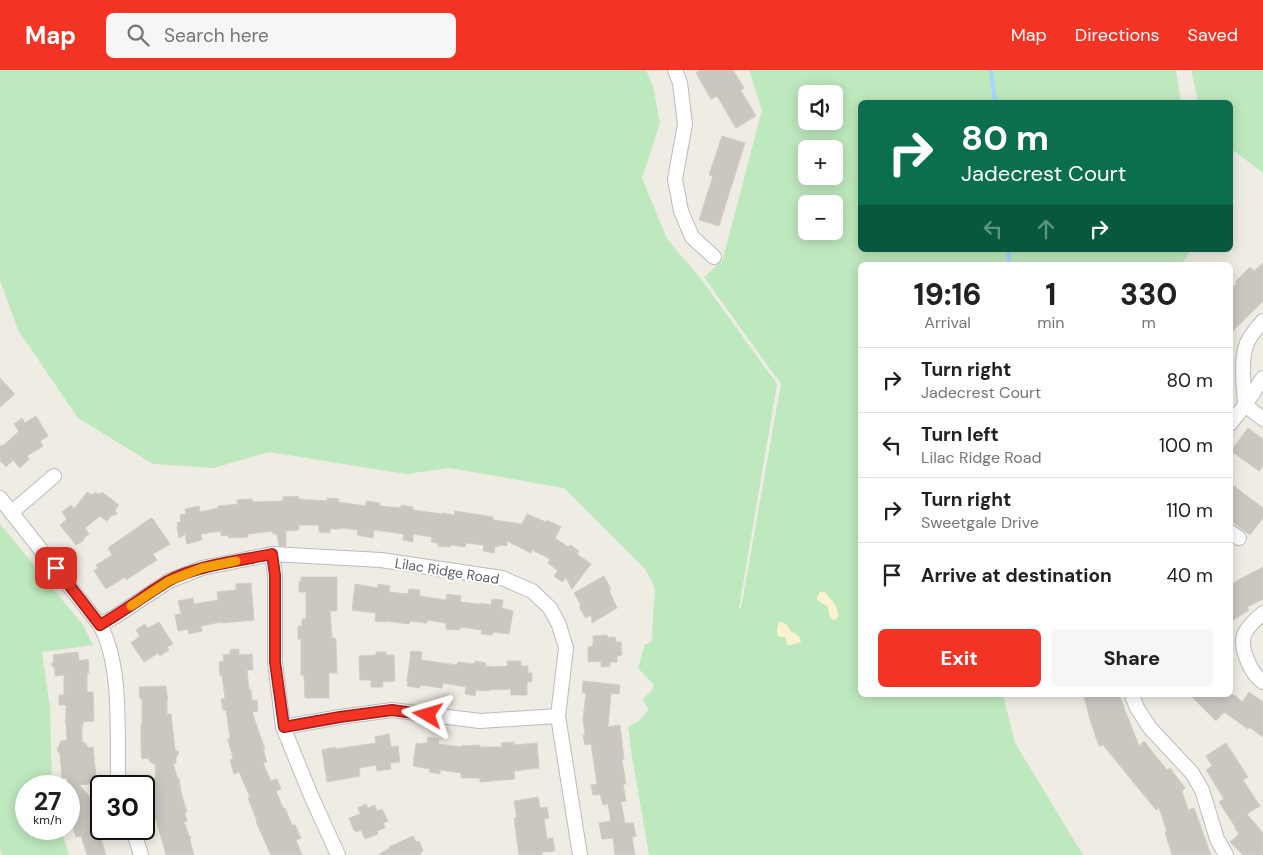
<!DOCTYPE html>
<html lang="en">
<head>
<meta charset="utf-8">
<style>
  body { margin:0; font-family:"DM Sans",sans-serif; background:#f6f6f6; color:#202124; height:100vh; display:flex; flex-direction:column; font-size:19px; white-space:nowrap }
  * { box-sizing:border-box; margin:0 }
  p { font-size:16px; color:#757577 }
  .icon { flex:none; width:28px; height:28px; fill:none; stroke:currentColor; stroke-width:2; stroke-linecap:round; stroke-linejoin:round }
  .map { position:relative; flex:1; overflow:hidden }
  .panel { position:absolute; left:858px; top:192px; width:375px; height:435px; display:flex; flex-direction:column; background:#fff; border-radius:8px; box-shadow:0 2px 12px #0003 }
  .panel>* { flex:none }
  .guide { position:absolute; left:858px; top:30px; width:375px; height:152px; border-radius:8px; box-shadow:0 2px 12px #0003; background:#0b6e4f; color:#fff; overflow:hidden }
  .controls { position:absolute; left:798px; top:15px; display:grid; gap:10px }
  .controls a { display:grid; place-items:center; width:45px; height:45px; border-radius:8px; background:#fff; box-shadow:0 2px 12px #0003; font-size:25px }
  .speed { position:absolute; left:15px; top:705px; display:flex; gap:10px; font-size:25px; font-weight:700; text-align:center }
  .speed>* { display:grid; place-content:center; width:65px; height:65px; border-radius:50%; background:#fff; box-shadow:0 2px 12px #0003; line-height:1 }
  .speed small { font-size:12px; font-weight:400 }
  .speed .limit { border:2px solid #111; border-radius:8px; background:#fff; color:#111 }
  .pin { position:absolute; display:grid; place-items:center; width:42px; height:42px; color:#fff; margin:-21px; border-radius:10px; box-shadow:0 2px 8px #0006 }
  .me { position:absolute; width:55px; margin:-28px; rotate:277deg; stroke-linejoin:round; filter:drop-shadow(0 0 4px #0008) }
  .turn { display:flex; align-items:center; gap:18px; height:105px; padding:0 20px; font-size:22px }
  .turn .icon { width:65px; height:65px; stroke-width:2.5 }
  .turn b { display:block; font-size:35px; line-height:42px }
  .lanes { display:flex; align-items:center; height:48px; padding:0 20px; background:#0003; justify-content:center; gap:25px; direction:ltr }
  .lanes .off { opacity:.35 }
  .eta { display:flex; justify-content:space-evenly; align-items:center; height:85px; text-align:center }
  .eta b { font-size:30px; font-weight:800; line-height:35px }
  .button { display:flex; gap:10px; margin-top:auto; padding:10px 20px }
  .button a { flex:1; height:58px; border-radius:8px; background:#f33324; color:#fff; font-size:20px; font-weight:800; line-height:58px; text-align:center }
  .button a+a { background:#f6f6f6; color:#202124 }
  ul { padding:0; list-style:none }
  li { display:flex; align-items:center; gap:15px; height:65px; padding:0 20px; border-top:1px solid #e0e0e0 }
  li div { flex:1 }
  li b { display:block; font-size:19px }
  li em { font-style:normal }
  header { display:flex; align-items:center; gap:30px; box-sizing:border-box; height:70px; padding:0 25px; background:#f33324; color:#fff }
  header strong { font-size:24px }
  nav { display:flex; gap:28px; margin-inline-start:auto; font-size:18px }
  .search { width:350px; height:45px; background:#f6f6f6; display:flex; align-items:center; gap:12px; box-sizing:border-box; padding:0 18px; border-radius:8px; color:#757577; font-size:19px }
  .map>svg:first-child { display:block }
</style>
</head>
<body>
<header>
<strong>Map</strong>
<div class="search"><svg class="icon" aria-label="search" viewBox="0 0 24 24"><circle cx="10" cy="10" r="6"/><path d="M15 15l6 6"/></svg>Search here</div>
<nav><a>Map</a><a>Directions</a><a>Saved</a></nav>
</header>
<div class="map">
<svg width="1263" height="785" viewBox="0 0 1263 785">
  <rect width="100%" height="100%" fill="#efece3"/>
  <path fill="#bee8be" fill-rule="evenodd" d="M0,0H646L653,17L660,53L642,108L667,169L701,209L777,314L739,538H741L781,314L704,207L722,191L726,177L762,40L749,0H1176L1181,32H860V180H1191L1181,195H860V625H1003L1015,673L1083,785H649L632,686L628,657L638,652L649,639L642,630L653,619V614L638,598L645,574H648L652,571L653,545L655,523L654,515L645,499L564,418L450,398L406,404L269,382L214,398L153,394L78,348L18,260L0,210ZM806,24H834V51H806ZM806,79H834V106H806ZM806,134H834V161H806Z
    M1192,0H1263V103L1230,78V32H1198L1192,4Z
    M0,454L83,555L93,575L42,582L50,638L52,716H26V759H61L69,785H2L0,779Z"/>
  <path fill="#fcf2d0" d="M820,522H825C831,530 839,536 838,547L835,550L832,549L830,547L828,537L817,530V527Z
    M779,552H781L786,554L791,561L799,566L801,572L791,575H788L785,567H779C776,562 777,557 779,552Z"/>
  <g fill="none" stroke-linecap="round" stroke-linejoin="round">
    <path stroke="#a3d7ff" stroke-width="4" d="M991,0L995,32
      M1008,195L1009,180"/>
  </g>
  <path fill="#cac6c0" stroke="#d4cec1" d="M700,0H733L744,18L741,21L756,46L736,58L717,26L711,29L696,3Z
    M722,66L745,73L719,156L699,150L713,106L709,105Z
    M1263,193V231L1230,264V220L1237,213L1235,212L1250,197L1254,201Z
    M0,308L15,324L0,337Z
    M36,346L48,366L40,371L43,376L27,386L29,389L20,398L13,390L6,397L0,391V376L4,375L19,361L14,354L22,348L25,353Z
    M1248,358L1263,369V396L1259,401L1231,381Z
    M1230,413L1263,438V448L1250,465L1230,450Z
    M87,422L91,425L95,423L100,424L102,422L119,435L115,440L117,444L111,446L107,451L100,446L85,458L89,464L84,468L83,471L76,475L60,455L67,449L62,442L71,435L74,439Z
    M298,426L299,429L327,431V428L339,429L338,432L366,436V431L380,433V436L401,438V435L413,437V440L442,444L443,443L454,445L455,441L493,447V450L522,454L527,444L546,452L547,450L561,457L555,468L568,477L570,475L579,481L577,484L591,494L572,519L566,508L562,512L554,506L558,501L548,493L550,489L532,480L531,483L507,471V476L499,475V477L495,476L494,483L483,481L484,475L466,473L465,477L451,475L450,477L438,476V473L431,472L432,467L413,464V472L403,470L404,464L374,460L373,468L357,465L358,460L341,458V459H330V463L319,462V455H299V460L286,461V476H279L277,464H273V461L248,464V467L229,468L228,465L221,466V461L201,464L202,470L187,474L185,464L179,468L177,457L178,456L177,453L181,452L180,445L186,444L185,439L199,436L200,442L218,438V436L238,434L237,430L252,429L253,432L283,431V427Z
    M151,448L153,449L170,474L153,484L157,490L126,510L125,507L106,519L94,501L98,498L96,495L112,485L108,478Z
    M1263,497V529L1247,537L1249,540L1230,552V515L1240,509Z
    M604,506L611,519L609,520L617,538L592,553L591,545L586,548L579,537L581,535L574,523Z
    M301,507H337V540L336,541H330L332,568H335L336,571L337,603H329V628H305L304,605H301V569H298V556H302V549H306V522H299V512H301Z
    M251,513L254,550L221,553V552L201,556L202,561L189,564L188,559L178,561L175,545L181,544L178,531L193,528L194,534L218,530L217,522L236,520V514Z
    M355,514L378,518V514L390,516L389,522L408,524L409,519L420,520L419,526L446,530L447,524L461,526L460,532L479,534H480V533L491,535L492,529L503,530L502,538L513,541L509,564L493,562L492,565L481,564L482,560L460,557V560L446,559V553L427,550V553L410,551L409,554L386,551V552L375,551L376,543L352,540Z
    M159,552L173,574L167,577L169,580L160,586L158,583L144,592L131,573L140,566L136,560L145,554L148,558Z
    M607,565L608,568L615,567L616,572H621L622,585L617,586V592H610V596L601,597V591L588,592V577L593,576V566Z
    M239,579V585L252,584L253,600H247L249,619L251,620L252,631L257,630L258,641L252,642L265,679H263L267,692L263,693L271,711L277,709L281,719L276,721L283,738H285L292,755H295L301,768L296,770L302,785H271L256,752L257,751L248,728L250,727L239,702L234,704L230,690L233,689L228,669L230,668L226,640H223L221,629H225L222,605L220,606L219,592L224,591L223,585L230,584V580Z
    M411,581L422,582L421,590L457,595L458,592L475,594V591L486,593L485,596L495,597L508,596L507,591H521V596H528V603H532V612H527V625H511V619L489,620V621L476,620L475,626L465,624L466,617L443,613L442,618L420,615V618L407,616L408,611H407Z
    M78,582L79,591L88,589L89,599H88L89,603H87V622H93L94,651L83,652V656H82V671L86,674L88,678L93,677L96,707L90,708L91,714L79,715L96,733L101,732V759H103L106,767L101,769L106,785H87L81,766L76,767L69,745V716H68L67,708H62L60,684L57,680L61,671L67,670L66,654L65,651L66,648V635H59V625H64V605L55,606V599L51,594L54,591L53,585Z
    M376,582H386V585H394L395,611L382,612L383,617H371V610H360L359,586L376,585Z
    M583,611L620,615L619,624L611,623L608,657L620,655L624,689L622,690L626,714H623L626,731L621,732L625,753H633L636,766L632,767L635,785H615L613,768L602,769L599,753L611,751L608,734L603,735L600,724L593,725L591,715L597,714L591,674L585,675L583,665H585L583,649L586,623H582Z
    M166,616L167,626L168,628L167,631V644H171L175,680L179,682L176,688V693H173L177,707L180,710L179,712L181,719H180L187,742L185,743L187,751L184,752L189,766L191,767L190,770L194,785H166L156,750H155L146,721L154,718L152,709L156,707L155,694L150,692L148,688L142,689L141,679V655H142V629H140L139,617Z
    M1249,622L1263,632V667L1249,657L1248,659L1224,642L1216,651L1190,625H1235L1242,632Z
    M1093,625H1119L1139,676L1144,671L1167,700L1170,698L1185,718L1182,721L1188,740L1194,738L1211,785H1172L1165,762L1167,761L1159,738L1156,740L1103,675L1099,676L1091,653L1084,627Z
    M389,664L391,677L398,676L400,692L390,693L391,699L377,701L376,695L359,698L360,706L327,712L322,680L336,677V679L355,676L376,673L375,667Z
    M428,667L439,669L438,674L461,677V676L480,675V677H502L501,673L514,672V675L537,673L539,698L514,701L515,709L480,712V708H461V703L440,700V704L429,702L430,699L413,696L416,673L423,674V673H427Z
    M1226,673L1248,707L1243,710L1260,736L1247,744L1263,763V785H1243L1230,772L1239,764L1235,759L1236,758L1219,732L1224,729L1206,700L1212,696L1206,686Z
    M538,727L540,738L547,737L549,748L544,749L547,769L553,768L555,781L542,782V785H519L514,748H517L514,731Z
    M366,734L368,738L375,735L377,741L382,739L388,751L383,753L385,758L377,761L378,764L365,769L361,760L356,762L354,760L349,748L360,744L358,738Z
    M413,766L416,772L419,771L423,781L420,783L421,785H378L390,778L389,777Z"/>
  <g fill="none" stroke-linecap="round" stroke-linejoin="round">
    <defs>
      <path id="street" d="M675,0L680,13L685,54L675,109L681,141L692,167L714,187
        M1263,251C1257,258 1251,264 1247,273C1240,290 1244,317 1245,335L1263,349
        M1230,354L1245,335L1263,308
        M0,428L100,555C122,595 117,660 118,705L121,716
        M12,442L54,406
        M1230,462L1239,468
        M272,484L275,505V592L283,657L312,728L338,785
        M1263,543C1243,560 1237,569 1249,594C1252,601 1256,607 1263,612
        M100,555L116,546L169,511L202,498L272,484L381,490L502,508L532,521L550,538L559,555L566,578L558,646L580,785
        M1132,625L1137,638L1150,658L1192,703L1202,720L1217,769L1226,785
        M283,657L340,647L392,640L480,651L558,646
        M133,759L141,785"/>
    </defs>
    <use href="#street" stroke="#b8bbc0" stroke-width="16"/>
    <use href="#street" stroke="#fff" stroke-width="14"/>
  </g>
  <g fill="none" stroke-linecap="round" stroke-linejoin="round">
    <defs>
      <path id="route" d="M56,498L100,555C123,542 145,525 168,511C198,495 239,491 272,484L275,505V592L284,657L340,647L392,640L428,645"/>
    </defs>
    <use href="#route" stroke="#9e2117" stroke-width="12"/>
    <use href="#route" stroke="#f33324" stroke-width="9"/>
    <path stroke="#f59e0b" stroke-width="9" d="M131,536L169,511L202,498L236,491"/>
  </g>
  <g text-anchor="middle" stroke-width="4" stroke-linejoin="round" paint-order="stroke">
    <g font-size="14" fill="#5b5f65" stroke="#fff">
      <text transform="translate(447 501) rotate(9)" y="5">Lilac Ridge Road</text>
    </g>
  </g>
</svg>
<div class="controls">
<a><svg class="icon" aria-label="sound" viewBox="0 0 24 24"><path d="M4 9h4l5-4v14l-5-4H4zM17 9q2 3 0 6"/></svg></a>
<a>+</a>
<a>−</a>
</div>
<div class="speed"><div>27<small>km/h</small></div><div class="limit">30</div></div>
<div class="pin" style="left:56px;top:498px;background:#d93025"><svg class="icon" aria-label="arrive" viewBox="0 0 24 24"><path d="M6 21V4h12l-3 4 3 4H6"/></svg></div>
<svg class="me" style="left:428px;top:645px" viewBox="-20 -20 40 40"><path d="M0-17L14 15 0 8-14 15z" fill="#f33324" stroke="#fff" stroke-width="4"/></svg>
<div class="guide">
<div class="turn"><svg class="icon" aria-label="right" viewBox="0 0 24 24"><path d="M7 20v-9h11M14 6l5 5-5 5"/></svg><div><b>80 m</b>Jadecrest Court</div></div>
<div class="lanes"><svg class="icon off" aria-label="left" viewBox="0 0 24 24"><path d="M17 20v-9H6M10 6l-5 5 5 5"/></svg><svg class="icon off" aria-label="ahead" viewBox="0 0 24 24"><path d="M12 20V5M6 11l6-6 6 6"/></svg><svg class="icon" aria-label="right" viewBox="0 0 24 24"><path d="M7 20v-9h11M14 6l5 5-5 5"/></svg></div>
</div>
<section class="panel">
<div class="eta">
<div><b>19:16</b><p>Arrival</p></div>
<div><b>1</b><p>min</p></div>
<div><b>330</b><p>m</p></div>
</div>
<ul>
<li><svg class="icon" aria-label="right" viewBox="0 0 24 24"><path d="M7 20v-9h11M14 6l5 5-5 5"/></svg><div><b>Turn right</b><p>Jadecrest Court</p></div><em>80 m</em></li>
<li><svg class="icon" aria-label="left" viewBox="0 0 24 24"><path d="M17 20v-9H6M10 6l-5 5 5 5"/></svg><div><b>Turn left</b><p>Lilac Ridge Road</p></div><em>100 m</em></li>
<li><svg class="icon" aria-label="right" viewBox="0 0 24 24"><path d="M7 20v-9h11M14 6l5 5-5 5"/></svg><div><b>Turn right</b><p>Sweetgale Drive</p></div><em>110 m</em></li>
<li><svg class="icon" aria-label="arrive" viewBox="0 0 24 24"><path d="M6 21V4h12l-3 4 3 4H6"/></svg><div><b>Arrive at destination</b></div><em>40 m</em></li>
</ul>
<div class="button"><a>Exit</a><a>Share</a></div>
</section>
</div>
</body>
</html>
